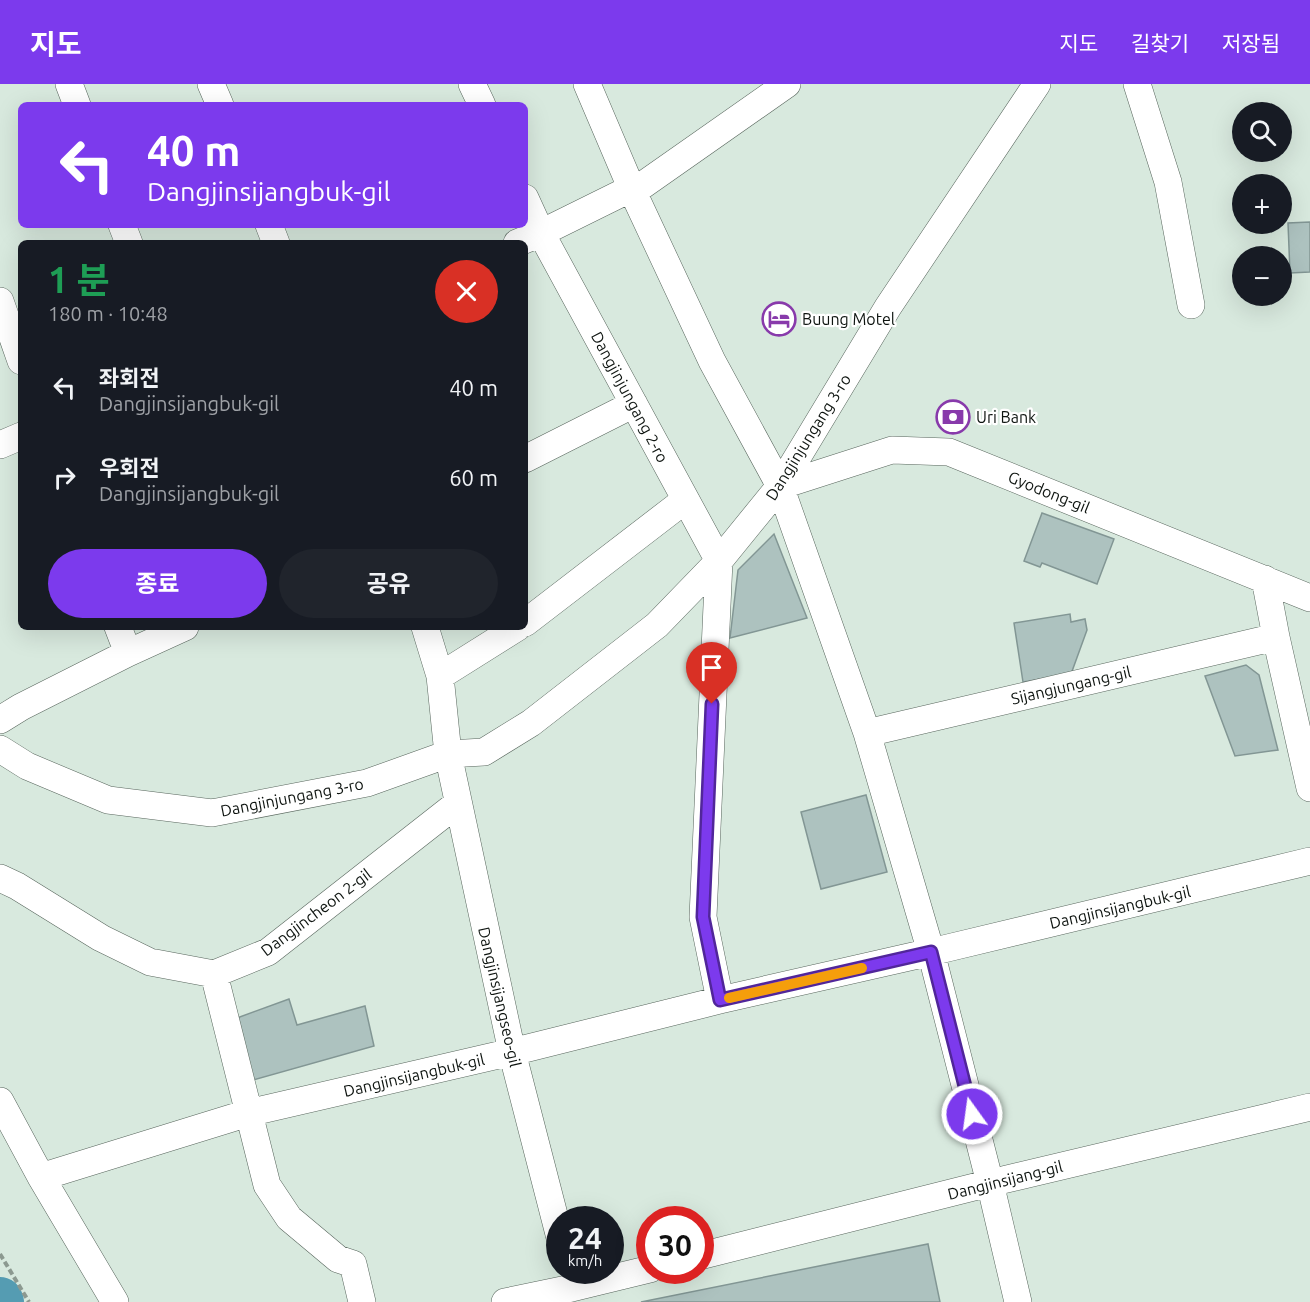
<!DOCTYPE html>
<html lang="ko">
<head>
<meta charset="utf-8">
<style>
  body { margin:0; font-family:Ubuntu,"Noto Sans KR",sans-serif; background:#20242c; color:#f1f3f6; height:100vh; display:flex; flex-direction:column; font-size:22px; white-space:nowrap }
  * { box-sizing:border-box; margin:0 }
  p { font-size:20px; color:#9ea1a6 }
  .icon { flex:none; width:33px; height:33px; fill:none; stroke:currentColor; stroke-width:2; stroke-linecap:round; stroke-linejoin:round }
  .map { position:relative; flex:1; overflow:hidden }
  .sheet { position:absolute; left:18px; top:156px; width:510px; height:390px; display:flex; flex-direction:column; background:#171b24; border-radius:9px; box-shadow:0 6px 24px #0002 }
  .sheet>* { flex:none }
  .banner { position:absolute; left:18px; top:18px; width:510px; height:126px; border-radius:9px; box-shadow:0 6px 24px #0002; background:#7c3aed; color:#fff; overflow:hidden }
  .fabs { position:absolute; left:1232px; top:18px; display:grid; gap:12px }
  .fabs a { display:grid; place-items:center; width:60px; height:60px; border-radius:50%; background:#171b24; box-shadow:0 6px 24px #0002; font-size:30px }
  .speed { position:absolute; left:546px; top:1122px; display:flex; gap:12px; font-size:30px; font-weight:700; text-align:center }
  .speed>* { display:grid; place-content:center; width:78px; height:78px; border-radius:50%; background:#171b24; box-shadow:0 6px 24px #0002; line-height:1 }
  .speed small { font-size:15px; font-weight:400 }
  .speed .limit { border:9px solid #d22; background:#fff; color:#111 }
  .pin { position:absolute; display:grid; place-items:center; width:51px; height:51px; color:#fff; margin:-62px -26px; border-radius:50% 50% 50% 0; rotate:-45deg; box-shadow:0 0 6px #0007 }
  .pin .icon { rotate:45deg }
  .me { position:absolute; width:66px; margin:-33px; rotate:346deg; stroke-linejoin:round; filter:drop-shadow(0 0 4px #0008) }
  .turn { display:flex; align-items:center; gap:21px; height:126px; padding:0 30px; font-size:27px }
  .turn .icon { width:78px; height:78px; stroke-width:2.5 }
  .turn b { display:block; font-size:42px; line-height:51px }
  .round { display:grid; place-items:center; flex:none; width:63px; height:63px; border-radius:32px; background:#20242c }
  .overview { display:flex; align-items:center; justify-content:space-between; height:102px; padding:0 30px }
  h1 { font-size:36px; font-weight:700; line-height:45px; color:#1e9e55 }
  .primary-button { display:flex; gap:12px; margin-top:auto; padding:12px 30px }
  .primary-button a { flex:1; height:69px; border-radius:36px; background:#7c3aed; color:#fff; font-size:24px; font-weight:700; line-height:69px; text-align:center }
  .primary-button a+a { background:#20242c; color:#f1f3f6 }
  ul { padding:0; list-style:none }
  li { display:flex; align-items:center; gap:18px; height:90px; padding:0 30px }
  li div { flex:1 }
  li b { display:block; font-size:22px }
  li em { font-style:normal }
  header { display:flex; align-items:center; gap:36px; box-sizing:border-box; height:84px; padding:0 30px; background:#7c3aed; color:#fff }
  header strong { font-size:28px }
  nav { display:flex; gap:33px; margin-inline-start:auto; font-size:21px }
  .map>svg:first-child { display:block }
</style>
</head>
<body>
<header>
<strong>지도</strong>
<nav><a>지도</a><a>길찾기</a><a>저장됨</a></nav>
</header>
<div class="map">
<svg width="1310" height="1218" viewBox="0 0 1310 1218">
  <rect width="100%" height="100%" fill="#d8e9de"/>
  <g fill="none" stroke-linecap="round" stroke-linejoin="round">
    <path stroke="#559cb2" stroke-width="46" d="M0,1216L1,1218"/>
  </g>
  <path fill="#adc2bf" stroke="#829694" stroke-width="1.5" d="M1310,138V188L1290,189L1288,139Z
    M1042,429L1114,455L1097,500L1042,479L1040,483L1024,477Z
    M774,450L807,534L730,554L738,486Z
    M1070,530L1071,538L1085,535L1087,546L1071,590L1023,598L1014,539Z
    M1246,581L1259,591L1278,666L1235,672L1205,592Z
    M866,711L887,788L821,805L801,728Z
    M289,915L297,941L365,922L374,962L253,996L237,934Z
    M928,1160L940,1218H641Z"/>
  <g fill="none" stroke-linecap="round" stroke-linejoin="round">
    <defs>
      <path id="minor" d="M69,0L77,21
        M211,0L220,21
        M472,0L482,21
        M1137,0L1168,98L1191,221
        M525,114L541,149L719,477
        M122,141L129,159
        M269,141L276,159
        M517,159L541,149L626,107L633,108L787,0
        M0,217L21,277
        M0,361L21,352
        M525,375L634,320
        M780,402L892,366L949,368L1310,514
        M719,477L703,833L720,916
        M1265,495L1276,553L1310,704
        M525,539L685,416
        M118,543L128,569
        M425,543L440,592
        M518,543L440,592L448,670L484,668L531,639L657,541L719,477L780,402L888,223L1037,0
        M0,636L21,623L128,569L185,543
        M867,649L1276,553
        M0,665L27,682L108,716L212,729L367,699L448,670L512,968L560,1154
        M0,794L17,802L101,854L150,878L214,890L268,868L458,719
        M214,890L267,1101L289,1134L338,1175L353,1180L362,1218
        M0,1017L41,1093L115,1218
        M41,1093L248,1029L512,968L720,916L931,868L867,649L780,402L712,277L633,108L587,0
        M700,1172L990,1099L1310,1023
        M505,1218L572,1204L650,1185
        M1018,1218L990,1099L931,868L1310,777"/>
    </defs>
    <use href="#minor" stroke="#58665d" stroke-width="28"/>
    <path stroke="#8c9990" stroke-width="4" stroke-dasharray="6 3" stroke-linecap="butt" d="M0,1170L29,1218"/>
    <use href="#minor" stroke="#fff" stroke-width="27"/>
  </g>
  <g fill="none" stroke-linecap="round" stroke-linejoin="round">
    <defs>
      <path id="route" d="M712,620L703,833L720,916L931,868L972,1030"/>
    </defs>
    <use href="#route" stroke="#51269a" stroke-width="15"/>
    <use href="#route" stroke="#7c3aed" stroke-width="10"/>
    <path stroke="#f59e0b" stroke-width="10" d="M729,914L862,884"/>
  </g>
  <defs>
    <symbol id="hotel-ring" viewBox="-11 -11 22 22"><circle r="9.5" fill="#fff" stroke="#883aab" stroke-width="1.5"/><path d="M-6-4.5h1.5V1H6V5H4.5V3h-9V5H-6ZM-4 0a1.8 1.8 0 1 1 3.6 0ZM.5 0V-2.5h3Q6-2.5 6 0Z" fill="#883aab"/></symbol>
    <symbol id="bank-ring" viewBox="-11 -11 22 22"><circle r="9.5" fill="#fff" stroke="#883aab" stroke-width="1.5"/><path d="M-6-4H6V4H-6ZM0-2.3a2.3 2.3 0 1 0 0 4.6a2.3 2.3 0 1 0 0-4.6Z" fill="#883aab"/></symbol>
  </defs>
  <g fill-rule="evenodd">
    <use href="#hotel-ring" x="760" y="216" width="38" height="38"/>
    <use href="#bank-ring" x="934" y="314" width="38" height="38"/>
  </g>
  <g text-anchor="middle" stroke-width="4.5" stroke-linejoin="round" paint-order="stroke">
    <g font-size="16" fill="#0e1410" stroke="#fff" text-anchor="start">
      <text x="802" y="241">Buung Motel</text>
      <text x="976" y="339">Uri Bank</text>
    </g>
    <g font-size="16" fill="#0e1410" stroke="#fff">
      <text transform="translate(630 313) rotate(62)" y="6">Dangjinjungang 2-ro</text>
      <text transform="translate(808 353) rotate(-58)" y="6">Dangjinjungang 3-ro</text>
      <text transform="translate(1049 408) rotate(22)" y="6">Gyodong-gil</text>
      <text transform="translate(1071 601) rotate(-13)" y="6">Sijangjungang-gil</text>
      <text transform="translate(292 713) rotate(-11)" y="6">Dangjinjungang 3-ro</text>
      <text transform="translate(1120 823) rotate(-13)" y="6">Dangjinsijangbuk-gil</text>
      <text transform="translate(316 828) rotate(-37)" y="6">Dangjincheon 2-gil</text>
      <text transform="translate(500 913) rotate(77)" y="6">Dangjinsijangseo-gil</text>
      <text transform="translate(414 991) rotate(-13)" y="6">Dangjinsijangbuk-gil</text>
      <text transform="translate(1005 1096) rotate(-14)" y="6">Dangjinsijang-gil</text>
    </g>
  </g>
</svg>
<div class="fabs">
<a><svg class="icon" aria-label="search" viewBox="0 0 24 24"><circle cx="10" cy="10" r="6"/><path d="M15 15l6 6"/></svg></a>
<a>+</a>
<a>−</a>
</div>
<div class="speed"><div>24<small>km/h</small></div><div class="limit">30</div></div>
<div class="pin" style="left:712px;top:620px;background:#d93025"><svg class="icon" aria-label="arrive" viewBox="0 0 24 24"><path d="M6 21V4h12l-3 4 3 4H6"/></svg></div>
<svg class="me" style="left:972px;top:1030px" viewBox="-20 -20 40 40"><circle r="17" fill="#7c3aed" stroke="#fff" stroke-width="3"/><path d="M0-11L8 9 0 5-8 9z" fill="#fff"/></svg>
<div class="banner">
<div class="turn"><svg class="icon" aria-label="left" viewBox="0 0 24 24"><path d="M17 20v-9H6M10 6l-5 5 5 5"/></svg><div><b>40 m</b>Dangjinsijangbuk-gil</div></div>
</div>
<section class="sheet">
<div class="overview"><div><h1>1 분</h1><p>180 m · 10:48</p></div><a class="round" style="background:#d93025;color:#fff"><svg class="icon" aria-label="close" viewBox="0 0 24 24"><path d="M6 6l12 12M18 6L6 18"/></svg></a></div>
<ul>
<li><svg class="icon" aria-label="left" viewBox="0 0 24 24"><path d="M17 20v-9H6M10 6l-5 5 5 5"/></svg><div><b>좌회전</b><p>Dangjinsijangbuk-gil</p></div><em>40 m</em></li>
<li><svg class="icon" aria-label="right" viewBox="0 0 24 24"><path d="M7 20v-9h11M14 6l5 5-5 5"/></svg><div><b>우회전</b><p>Dangjinsijangbuk-gil</p></div><em>60 m</em></li>
</ul>
<div class="primary-button"><a>종료</a><a>공유</a></div>
</section>
</div>
</body>
</html>
